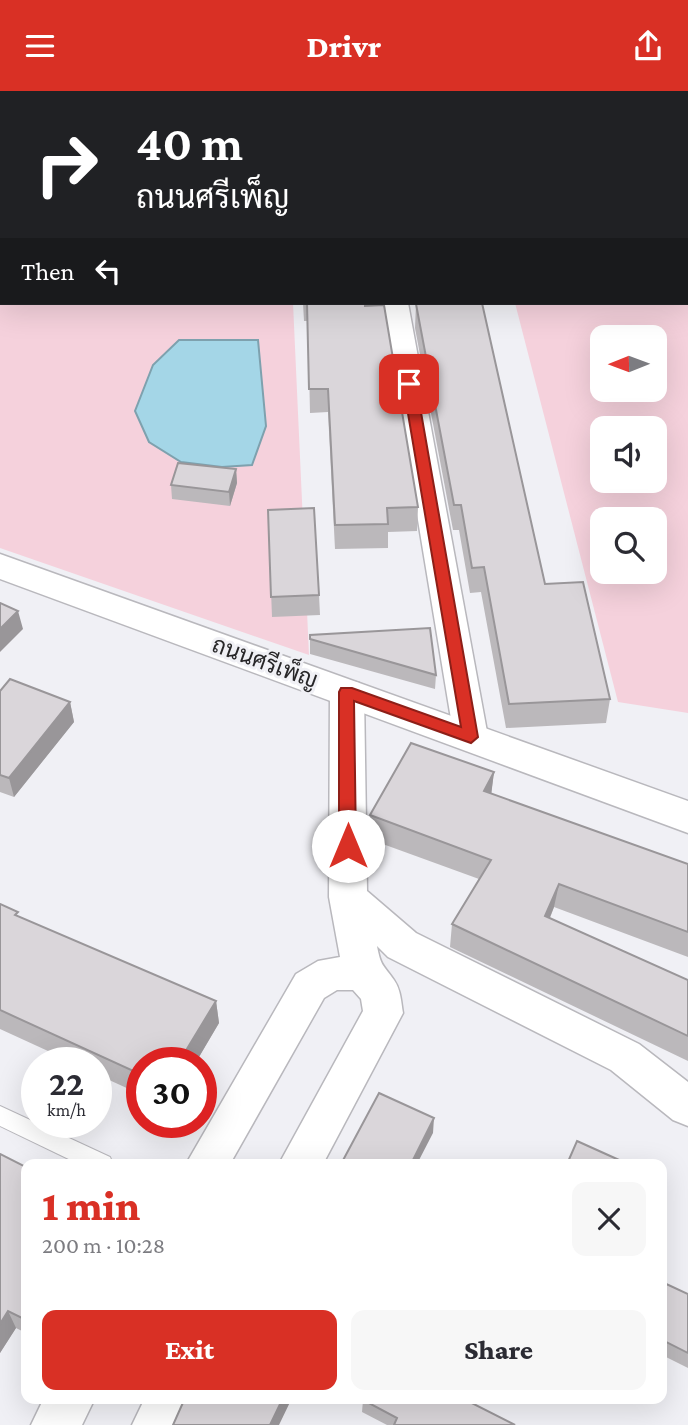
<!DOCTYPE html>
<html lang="en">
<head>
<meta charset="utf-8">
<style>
  body { margin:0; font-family:"Crimson Pro",Sarabun,serif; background:#f7f7f7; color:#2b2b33; height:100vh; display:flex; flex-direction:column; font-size:26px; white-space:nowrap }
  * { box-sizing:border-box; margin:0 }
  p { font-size:23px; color:#7c7c81 }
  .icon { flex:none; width:38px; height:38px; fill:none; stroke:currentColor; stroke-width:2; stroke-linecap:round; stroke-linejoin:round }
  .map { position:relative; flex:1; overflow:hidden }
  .details { position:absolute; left:21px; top:1068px; width:646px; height:245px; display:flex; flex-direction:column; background:#fff; border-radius:14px; box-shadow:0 7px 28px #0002 }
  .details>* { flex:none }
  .banner { position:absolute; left:0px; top:0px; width:690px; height:214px; box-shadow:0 7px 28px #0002; background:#202124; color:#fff; overflow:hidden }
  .needle { width:46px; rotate:269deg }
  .tools { position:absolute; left:590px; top:234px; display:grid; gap:14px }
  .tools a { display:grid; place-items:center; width:77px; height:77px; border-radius:14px; background:#fff; box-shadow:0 7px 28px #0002; font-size:35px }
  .speed { position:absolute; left:21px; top:956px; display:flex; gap:14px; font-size:35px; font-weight:700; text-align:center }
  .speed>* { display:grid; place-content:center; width:91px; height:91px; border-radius:50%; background:#fff; box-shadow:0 7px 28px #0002; line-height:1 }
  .speed small { font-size:18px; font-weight:400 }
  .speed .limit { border:10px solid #d22; background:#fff; color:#111 }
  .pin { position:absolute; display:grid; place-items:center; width:60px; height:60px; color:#fff; margin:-30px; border-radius:14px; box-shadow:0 4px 10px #0006 }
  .me { position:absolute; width:77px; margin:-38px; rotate:0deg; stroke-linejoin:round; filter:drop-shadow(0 0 5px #0008) }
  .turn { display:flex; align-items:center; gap:24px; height:147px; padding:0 21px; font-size:32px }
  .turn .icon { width:91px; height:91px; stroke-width:2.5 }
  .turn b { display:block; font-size:49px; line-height:60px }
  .then { display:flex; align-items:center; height:66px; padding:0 21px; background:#0003; gap:14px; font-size:26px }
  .round { display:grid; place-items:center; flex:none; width:74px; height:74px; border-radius:14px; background:#f7f7f7 }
  .summary { display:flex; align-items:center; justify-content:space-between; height:119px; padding:0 21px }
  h1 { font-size:42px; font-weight:800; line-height:52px; color:#d93025 }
  .button { display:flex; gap:14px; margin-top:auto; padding:14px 21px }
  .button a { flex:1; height:80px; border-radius:14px; background:#d93025; color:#fff; font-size:28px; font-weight:800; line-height:80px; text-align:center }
  .button a+a { background:#f7f7f7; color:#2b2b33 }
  header { display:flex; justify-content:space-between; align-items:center; height:91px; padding:0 21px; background:#d93025; color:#fff; font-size:32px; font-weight:800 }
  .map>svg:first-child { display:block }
</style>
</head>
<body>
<header><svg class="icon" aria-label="menu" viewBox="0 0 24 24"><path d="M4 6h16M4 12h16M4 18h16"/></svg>Drivr<svg class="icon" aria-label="share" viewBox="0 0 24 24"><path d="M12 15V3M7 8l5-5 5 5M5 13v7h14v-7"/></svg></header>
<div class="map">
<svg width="688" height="1334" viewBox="0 0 688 1334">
  <rect width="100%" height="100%" fill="#f0f0f5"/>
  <path fill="#f5d1dc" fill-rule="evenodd" d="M0,0H281L2,2V212H293L309,564L0,457Z
    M460,0H688V622L618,611L515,212H688V2ZM602,247H654V299H602ZM602,338H654V390H602ZM602,429H654V481H602Z"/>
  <path fill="#a4d6e7" stroke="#7ea1ae" stroke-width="2" d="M179,249H258L266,335L252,374L222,376L181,371L149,351L135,320L153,274Z"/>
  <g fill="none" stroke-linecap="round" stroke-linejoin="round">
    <defs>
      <path id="lane" d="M0,1015L110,1066L113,1073H79L0,1035Z"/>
      <path id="street" d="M348,0H370V2H348Z
        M382,212H408L488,646L483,655L471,659L459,655L454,646Z
        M347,589L359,592L364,601L367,800L416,842L639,953L688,991V1035L673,1029L611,979L388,866L377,855C381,876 383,873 394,889C401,899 401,911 403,922L323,1073H279L363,920L361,908L353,899H337L324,907L230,1073H186L296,883L318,870L340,866L329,806L330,601L335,592Z
        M44,1307H95L82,1334H31Z
        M145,1307H195L182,1334H132Z"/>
      <path id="secondary" d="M0,463L688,710V742L0,488Z"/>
    </defs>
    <use href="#lane" stroke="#b9b8bd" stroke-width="2"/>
    <use href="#street" stroke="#b9b8bd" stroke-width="3"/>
    <use href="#secondary" stroke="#b9b8bd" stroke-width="3"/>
    <use href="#lane" fill="#fff" fill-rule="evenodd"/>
    <use href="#street" fill="#fff" fill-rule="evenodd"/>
    <use href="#secondary" fill="#fff" fill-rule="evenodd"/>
  </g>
  <path fill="#bbb8bb" d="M303,212H365L418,416L417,440L388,441V457L335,458L328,321L310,322L308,230H304Z
    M419,212H482L545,493L610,608L606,632L506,637L481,501L470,502L459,439H453L415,237L416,213H419Z
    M236,378L237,392L230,415L172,408L171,394Z
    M268,419L319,504L320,524L272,526Z
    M310,548L436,584L435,598L310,563Z
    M0,600L70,611L74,631L14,706L0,701Z
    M494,681L491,703L688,773V866L554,816L550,827L688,889V970L450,856L452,833L479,788L369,748L370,724Z
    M0,813L19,826L216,910L219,932L196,971H142V1004L96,983V971H72L0,938Z
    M0,1063L26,1076V1242L16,1237L0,1262Z
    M662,1191L688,1203V1277L662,1264Z
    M363,1309L515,1334H387L362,1321Z"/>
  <path fill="#999699" d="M236,378L237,392L230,415L229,401Z
    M18,520L23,538L0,561V538Z
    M70,611L74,631L14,706L9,687Z
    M494,681L491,705L484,700Z
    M559,793L554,816L541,848L545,825Z
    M216,910L219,932L196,971H179Z
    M434,1027L433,1042L417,1073H411Z
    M8,1220L16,1237L0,1262V1233Z
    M283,1307H292L279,1334H270Z"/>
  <path fill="#dad6da" stroke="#999699" stroke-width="2" d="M288,0H339V2H288Z
    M386,0H435V2H386Z
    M307,212H365V215L384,214L418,416L387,417L388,433L335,434L328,298H309Z
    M424,212H482L545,493L583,491L610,608L509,613L484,476L472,477L461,414H454L416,213H424Z
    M178,372L236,378L229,401L171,394Z
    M314,417L319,504L271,506L268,419Z
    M0,512L18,520L0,538Z
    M430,537L436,584L310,548V544Z
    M10,588L70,611L9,687L0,684V600Z
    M411,652L494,681L484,700L688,773V841L559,793L545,825L688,889V945L452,833L491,769L370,724Z
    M0,813L18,821L15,824L216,910L179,971H142V984L0,919Z
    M379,1002L434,1027L411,1073H341Z
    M577,1050L628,1073H567Z
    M0,1063L26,1076V1229L8,1220L0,1233Z
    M662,1191L688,1203V1262L662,1249Z
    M185,1307H283L270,1334H173Z
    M363,1307H462L515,1334H394L397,1327L363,1309Z"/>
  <path fill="#d93025" stroke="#8d1f18" stroke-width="2" d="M409,289L416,293L478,646L471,652L354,610L356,755L354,760H342L339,755V601L341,597H352L461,636L403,293Z"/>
  <g text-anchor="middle" stroke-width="6" stroke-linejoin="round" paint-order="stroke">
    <g font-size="23" fill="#272628" stroke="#f0f0f5">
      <text transform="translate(265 571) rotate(20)" y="8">ถนนศรีเพ็ญ</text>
    </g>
  </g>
</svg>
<div class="tools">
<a><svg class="needle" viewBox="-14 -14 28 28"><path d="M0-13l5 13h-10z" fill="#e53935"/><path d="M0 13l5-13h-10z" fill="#7c7c81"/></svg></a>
<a><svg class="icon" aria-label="sound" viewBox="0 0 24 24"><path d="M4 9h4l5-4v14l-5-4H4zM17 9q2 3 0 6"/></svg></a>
<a><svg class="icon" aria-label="search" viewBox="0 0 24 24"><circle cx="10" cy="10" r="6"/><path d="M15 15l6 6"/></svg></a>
</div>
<div class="speed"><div>22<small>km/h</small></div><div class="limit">30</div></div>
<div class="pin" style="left:409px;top:293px;background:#d93025"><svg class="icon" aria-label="arrive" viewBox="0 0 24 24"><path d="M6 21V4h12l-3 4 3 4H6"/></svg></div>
<svg class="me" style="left:348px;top:755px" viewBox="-20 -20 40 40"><circle r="19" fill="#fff"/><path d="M0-13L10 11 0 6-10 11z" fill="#d93025"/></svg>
<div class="banner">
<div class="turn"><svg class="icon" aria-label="right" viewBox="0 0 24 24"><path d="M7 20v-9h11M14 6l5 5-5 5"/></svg><div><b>40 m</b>ถนนศรีเพ็ญ</div></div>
<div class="then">Then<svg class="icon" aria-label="left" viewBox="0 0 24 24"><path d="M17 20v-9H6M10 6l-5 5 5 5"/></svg></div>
</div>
<section class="details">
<div class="summary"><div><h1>1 min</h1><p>200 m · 10:28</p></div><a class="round"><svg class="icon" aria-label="close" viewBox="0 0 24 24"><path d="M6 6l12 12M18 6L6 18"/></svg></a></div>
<div class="button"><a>Exit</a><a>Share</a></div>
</section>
</div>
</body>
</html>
